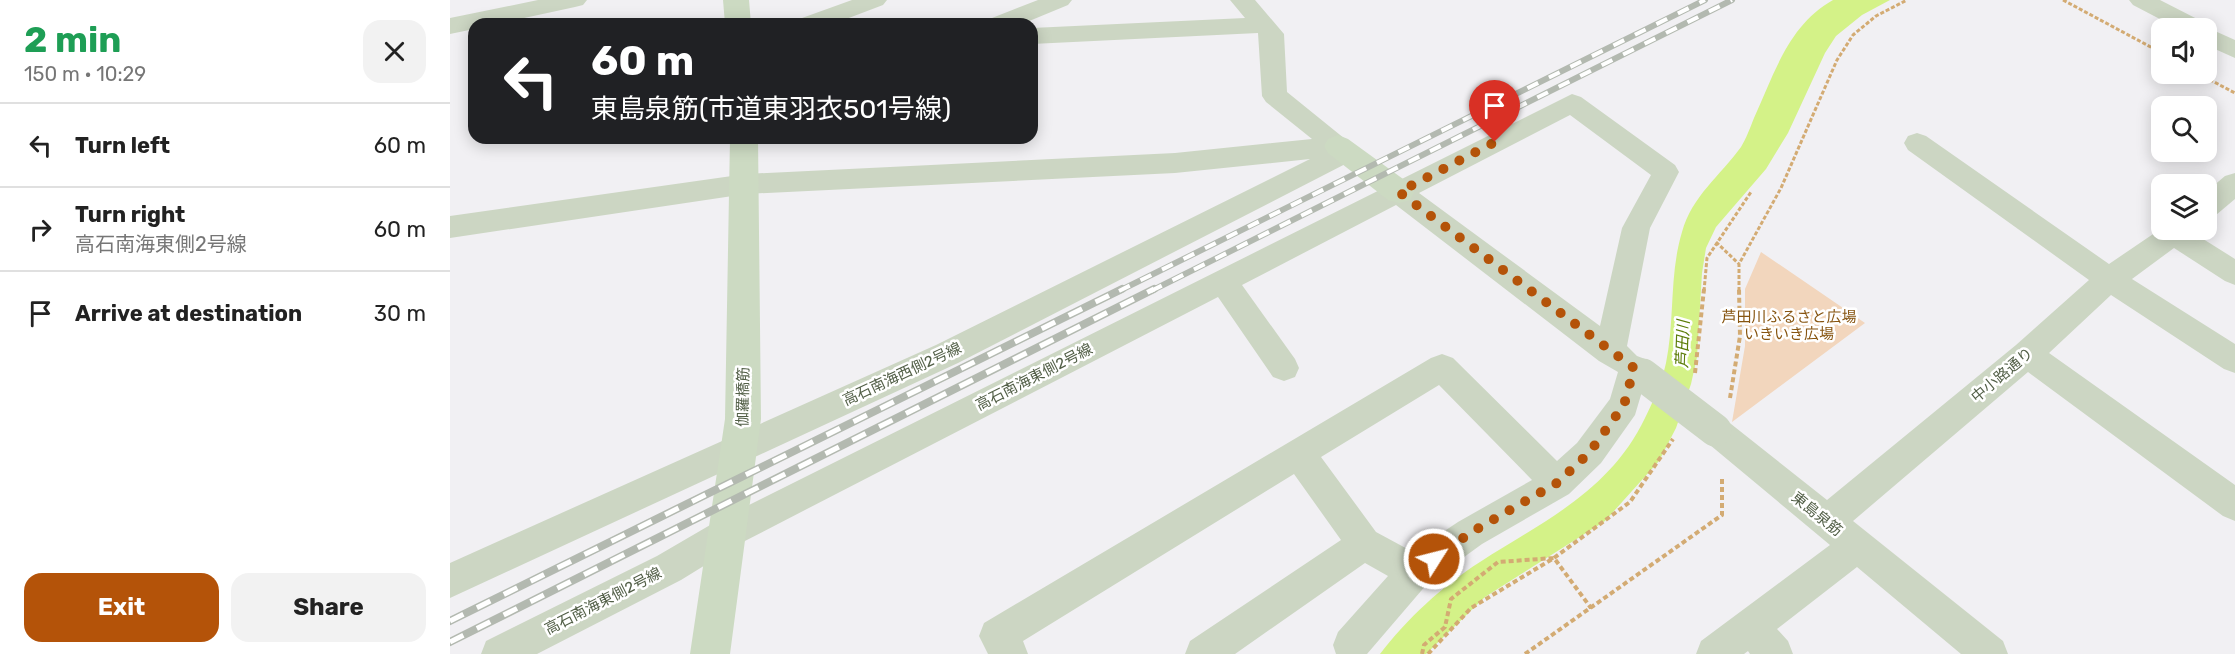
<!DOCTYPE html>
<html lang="en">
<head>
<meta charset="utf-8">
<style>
  body { margin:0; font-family:Rubik,"Noto Sans JP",sans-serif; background:#f2f2f2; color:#222; height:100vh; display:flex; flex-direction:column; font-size:22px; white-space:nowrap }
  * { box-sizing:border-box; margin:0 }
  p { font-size:20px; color:#767676 }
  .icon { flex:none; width:33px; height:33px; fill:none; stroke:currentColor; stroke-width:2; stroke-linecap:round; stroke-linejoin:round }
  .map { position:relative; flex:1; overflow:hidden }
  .panel { display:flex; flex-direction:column; background:#fff; width:450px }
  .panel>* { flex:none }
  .guide { position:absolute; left:18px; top:18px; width:570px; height:126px; border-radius:18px; box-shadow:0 3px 15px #0003; background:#202124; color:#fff; overflow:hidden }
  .fabs { position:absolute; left:1701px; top:18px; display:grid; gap:12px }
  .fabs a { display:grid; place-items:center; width:66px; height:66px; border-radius:12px; background:#fff; box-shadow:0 3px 15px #0003; font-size:30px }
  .pin { position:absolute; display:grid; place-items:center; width:51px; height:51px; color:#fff; margin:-62px -26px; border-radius:50% 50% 50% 0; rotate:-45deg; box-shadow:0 0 6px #0007 }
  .pin .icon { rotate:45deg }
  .me { position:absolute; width:66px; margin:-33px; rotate:54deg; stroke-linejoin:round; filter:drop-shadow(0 0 4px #0008) }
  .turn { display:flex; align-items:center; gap:21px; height:126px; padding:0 24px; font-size:27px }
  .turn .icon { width:78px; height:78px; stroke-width:2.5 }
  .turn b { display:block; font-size:42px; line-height:51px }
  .round { display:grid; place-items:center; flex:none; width:63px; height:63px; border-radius:18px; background:#f2f2f2 }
  .head { display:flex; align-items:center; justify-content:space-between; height:102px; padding:0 24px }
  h1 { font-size:36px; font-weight:700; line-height:45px; color:#1e9e55 }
  .cta { display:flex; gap:12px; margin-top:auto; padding:12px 24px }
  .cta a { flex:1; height:69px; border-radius:18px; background:#b45309; color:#fff; font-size:24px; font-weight:700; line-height:69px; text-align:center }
  .cta a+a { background:#f2f2f2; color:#222 }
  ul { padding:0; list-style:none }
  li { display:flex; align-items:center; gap:18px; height:84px; padding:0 24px; border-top:2px solid #e0e0e0 }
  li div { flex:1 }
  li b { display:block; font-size:22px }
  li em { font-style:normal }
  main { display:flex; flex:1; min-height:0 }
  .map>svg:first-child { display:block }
</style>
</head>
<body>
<main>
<section class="panel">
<div class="head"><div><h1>2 min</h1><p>150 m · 10:29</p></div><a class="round"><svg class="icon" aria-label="close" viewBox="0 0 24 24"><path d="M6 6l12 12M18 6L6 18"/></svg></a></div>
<ul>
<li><svg class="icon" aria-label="left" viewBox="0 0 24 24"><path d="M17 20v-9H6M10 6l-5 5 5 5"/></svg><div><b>Turn left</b></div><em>60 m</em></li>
<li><svg class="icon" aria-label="right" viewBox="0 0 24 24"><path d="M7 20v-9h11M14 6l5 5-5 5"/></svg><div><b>Turn right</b><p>高石南海東側2号線</p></div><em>60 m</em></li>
<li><svg class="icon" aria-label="arrive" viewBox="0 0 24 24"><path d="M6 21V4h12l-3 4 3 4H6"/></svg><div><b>Arrive at destination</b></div><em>30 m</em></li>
</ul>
<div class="cta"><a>Exit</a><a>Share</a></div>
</section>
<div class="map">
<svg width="1785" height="654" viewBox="0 0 1785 654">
  <rect width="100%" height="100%" fill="#f1f0f3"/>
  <path fill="#f2d6bd" d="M1311,252L1415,323L1282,422L1295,346V289Z"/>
  <path fill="#d4f288" d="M1383,0H1440L1412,15L1386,36L1375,53L1338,133L1316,169L1266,227L1256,248L1252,273L1247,357L1241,384L1226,428L1209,461L1155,521L1035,597L976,654H930C957,619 992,586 1030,562C1094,521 1160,491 1195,418C1203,402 1212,381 1216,363C1225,320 1219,275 1232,232C1242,196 1270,176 1291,147C1296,139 1300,128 1304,118C1324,75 1338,25 1383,0Z"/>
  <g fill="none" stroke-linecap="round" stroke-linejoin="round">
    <path stroke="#d3ab73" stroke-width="3" stroke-dasharray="4 2" stroke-linecap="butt" d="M1613,0L1712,53
      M1749,74L1785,93
      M1266,242L1289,264
      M1254,291L1257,258L1301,192
      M1289,291V264L1331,188L1387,60L1403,35L1426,16L1457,0"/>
    <path stroke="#d3ab73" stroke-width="4" stroke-dasharray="5 3" stroke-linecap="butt" d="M1245,373L1254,289
      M1280,398L1290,336L1289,289
      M972,654L974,645L995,627L1001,599L1048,562L1104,558L1141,608
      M978,654L1021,608L1104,558L1180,502L1223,439
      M1075,654L1272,515V477"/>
    <path fill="#ccd6c3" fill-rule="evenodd" d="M88,0H137L133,5L125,7L47,24H24V29L0,34V18Z
      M402,0H437L433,5L383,24H348L352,18Z
      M588,0H622L618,5L572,24H538L542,18Z
      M780,0H805L834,34L837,92L900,143L905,145L909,152L905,159L508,363L0,598V563L486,345L860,159L725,173L296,194L0,238V216L296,174L725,153L862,139L816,102L812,96L808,33L582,44V28L795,18Z
      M1679,0H1710L1753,22L1756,27L1785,40V58L1756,45V28H1727L1683,5Z
      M1122,94L1131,97L1225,165L1229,172L1200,228L1177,346L1187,356L1195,359L1199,368L1185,415L1151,463L1119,494L1032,544L977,584L917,654H886L883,645L888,632L938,576L915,563L785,654H735L740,641L891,540L844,474L573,641L578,654H538L529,636L534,623L981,358L992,354L1003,358L1107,461L1127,443L1160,399L1168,372L1149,361L946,205L792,285L845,359L849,368L845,377L834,381L823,377L768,297L291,543L231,580L87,654H31L36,641L207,556L267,521ZM1120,115L1201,175L1172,228L1150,326L969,193ZM989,385L1082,480L1008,522L963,552L926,532L871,457Z
      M1467,133L1476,136L1659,264L1712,228L1743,230L1742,232L1785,259V285L1775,281L1724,248L1682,279L1785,344V373L1774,369L1661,295L1599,353L1785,485V521L1773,516L1578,372L1403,521L1553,641L1558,654H1511L1407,567L1327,629L1338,641L1343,654H1300L1298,651L1294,654H1246L1251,641L1380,545L1254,440L1249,430L1254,420L1265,416L1276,420L1377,500L1566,345L1639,280L1458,150L1454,143L1458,136Z
      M1785,173V199L1766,215L1756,218V192L1775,176Z"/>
    <path fill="#ccdac2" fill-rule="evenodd" d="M273,0H299L301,24H275Z
      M888,135L898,139L960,184L964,192L960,200L949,203L938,200L878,153L874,146L878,139Z
      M280,138H308L311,419L280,654H240L275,419Z"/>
    <defs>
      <path id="rail-far1" d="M669,291L1255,0
        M701,291L1282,0"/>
      <path id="rail" d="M0,621L672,289
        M0,642L704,289"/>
    </defs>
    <use href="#rail-far1" stroke="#b3b9b0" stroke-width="6"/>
    <use href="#rail" stroke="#b3b9b0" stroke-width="8"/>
    <use href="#rail-far1" stroke="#fff" stroke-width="4" stroke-dasharray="12" stroke-linecap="butt"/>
    <use href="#rail" stroke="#fff" stroke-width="5" stroke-dasharray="15" stroke-linecap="butt"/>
    <path stroke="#ccd6c3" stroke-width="33" d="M1193,375L1265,430"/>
  </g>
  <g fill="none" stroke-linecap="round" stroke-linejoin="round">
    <path stroke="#b45309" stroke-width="10" stroke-dasharray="0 18" d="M984,559L1020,533L1107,483L1139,453L1174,405L1184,368L949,192L1045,142"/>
  </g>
  <g text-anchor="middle" stroke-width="5" stroke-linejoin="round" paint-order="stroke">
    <g font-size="15" fill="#875511" stroke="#fff">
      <text x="1339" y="322">芦田川ふるさと広場<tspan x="1339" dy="17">いきいき広場</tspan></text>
    </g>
    <g font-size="15" fill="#525f47" stroke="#fff">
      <text transform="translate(452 374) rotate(-25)" y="5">高石南海西側2号線</text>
      <text transform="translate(1552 375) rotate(-40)" y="5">中小路通り</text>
      <text transform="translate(584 377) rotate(-27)" y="5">高石南海東側2号線</text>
      <text transform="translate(293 397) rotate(-89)" y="5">伽羅橋筋</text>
      <text transform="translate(1367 514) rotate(39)" y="5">東島泉筋</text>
      <text transform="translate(153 601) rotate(-27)" y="5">高石南海東側2号線</text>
    </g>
    <g font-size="16" font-style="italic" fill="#5b7c08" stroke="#fff">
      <text transform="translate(1232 344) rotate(-88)" y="6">芦田川</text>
    </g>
  </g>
</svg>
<div class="fabs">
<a><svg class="icon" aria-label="sound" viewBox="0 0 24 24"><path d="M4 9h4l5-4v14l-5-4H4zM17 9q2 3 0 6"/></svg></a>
<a><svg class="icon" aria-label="search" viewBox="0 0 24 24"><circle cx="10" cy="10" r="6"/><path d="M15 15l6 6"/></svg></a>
<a><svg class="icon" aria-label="layers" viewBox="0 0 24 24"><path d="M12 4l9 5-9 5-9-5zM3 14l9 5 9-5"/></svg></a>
</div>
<div class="pin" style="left:1045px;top:142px;background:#d93025"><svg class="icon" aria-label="arrive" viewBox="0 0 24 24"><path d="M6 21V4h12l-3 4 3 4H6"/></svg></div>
<svg class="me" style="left:984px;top:559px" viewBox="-20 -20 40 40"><circle r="17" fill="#b45309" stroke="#fff" stroke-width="3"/><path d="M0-11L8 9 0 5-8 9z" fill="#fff"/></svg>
<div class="guide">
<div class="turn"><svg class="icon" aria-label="left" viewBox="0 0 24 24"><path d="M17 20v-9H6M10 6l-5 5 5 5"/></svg><div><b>60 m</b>東島泉筋(市道東羽衣501号線)</div></div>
</div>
</div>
</main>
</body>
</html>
